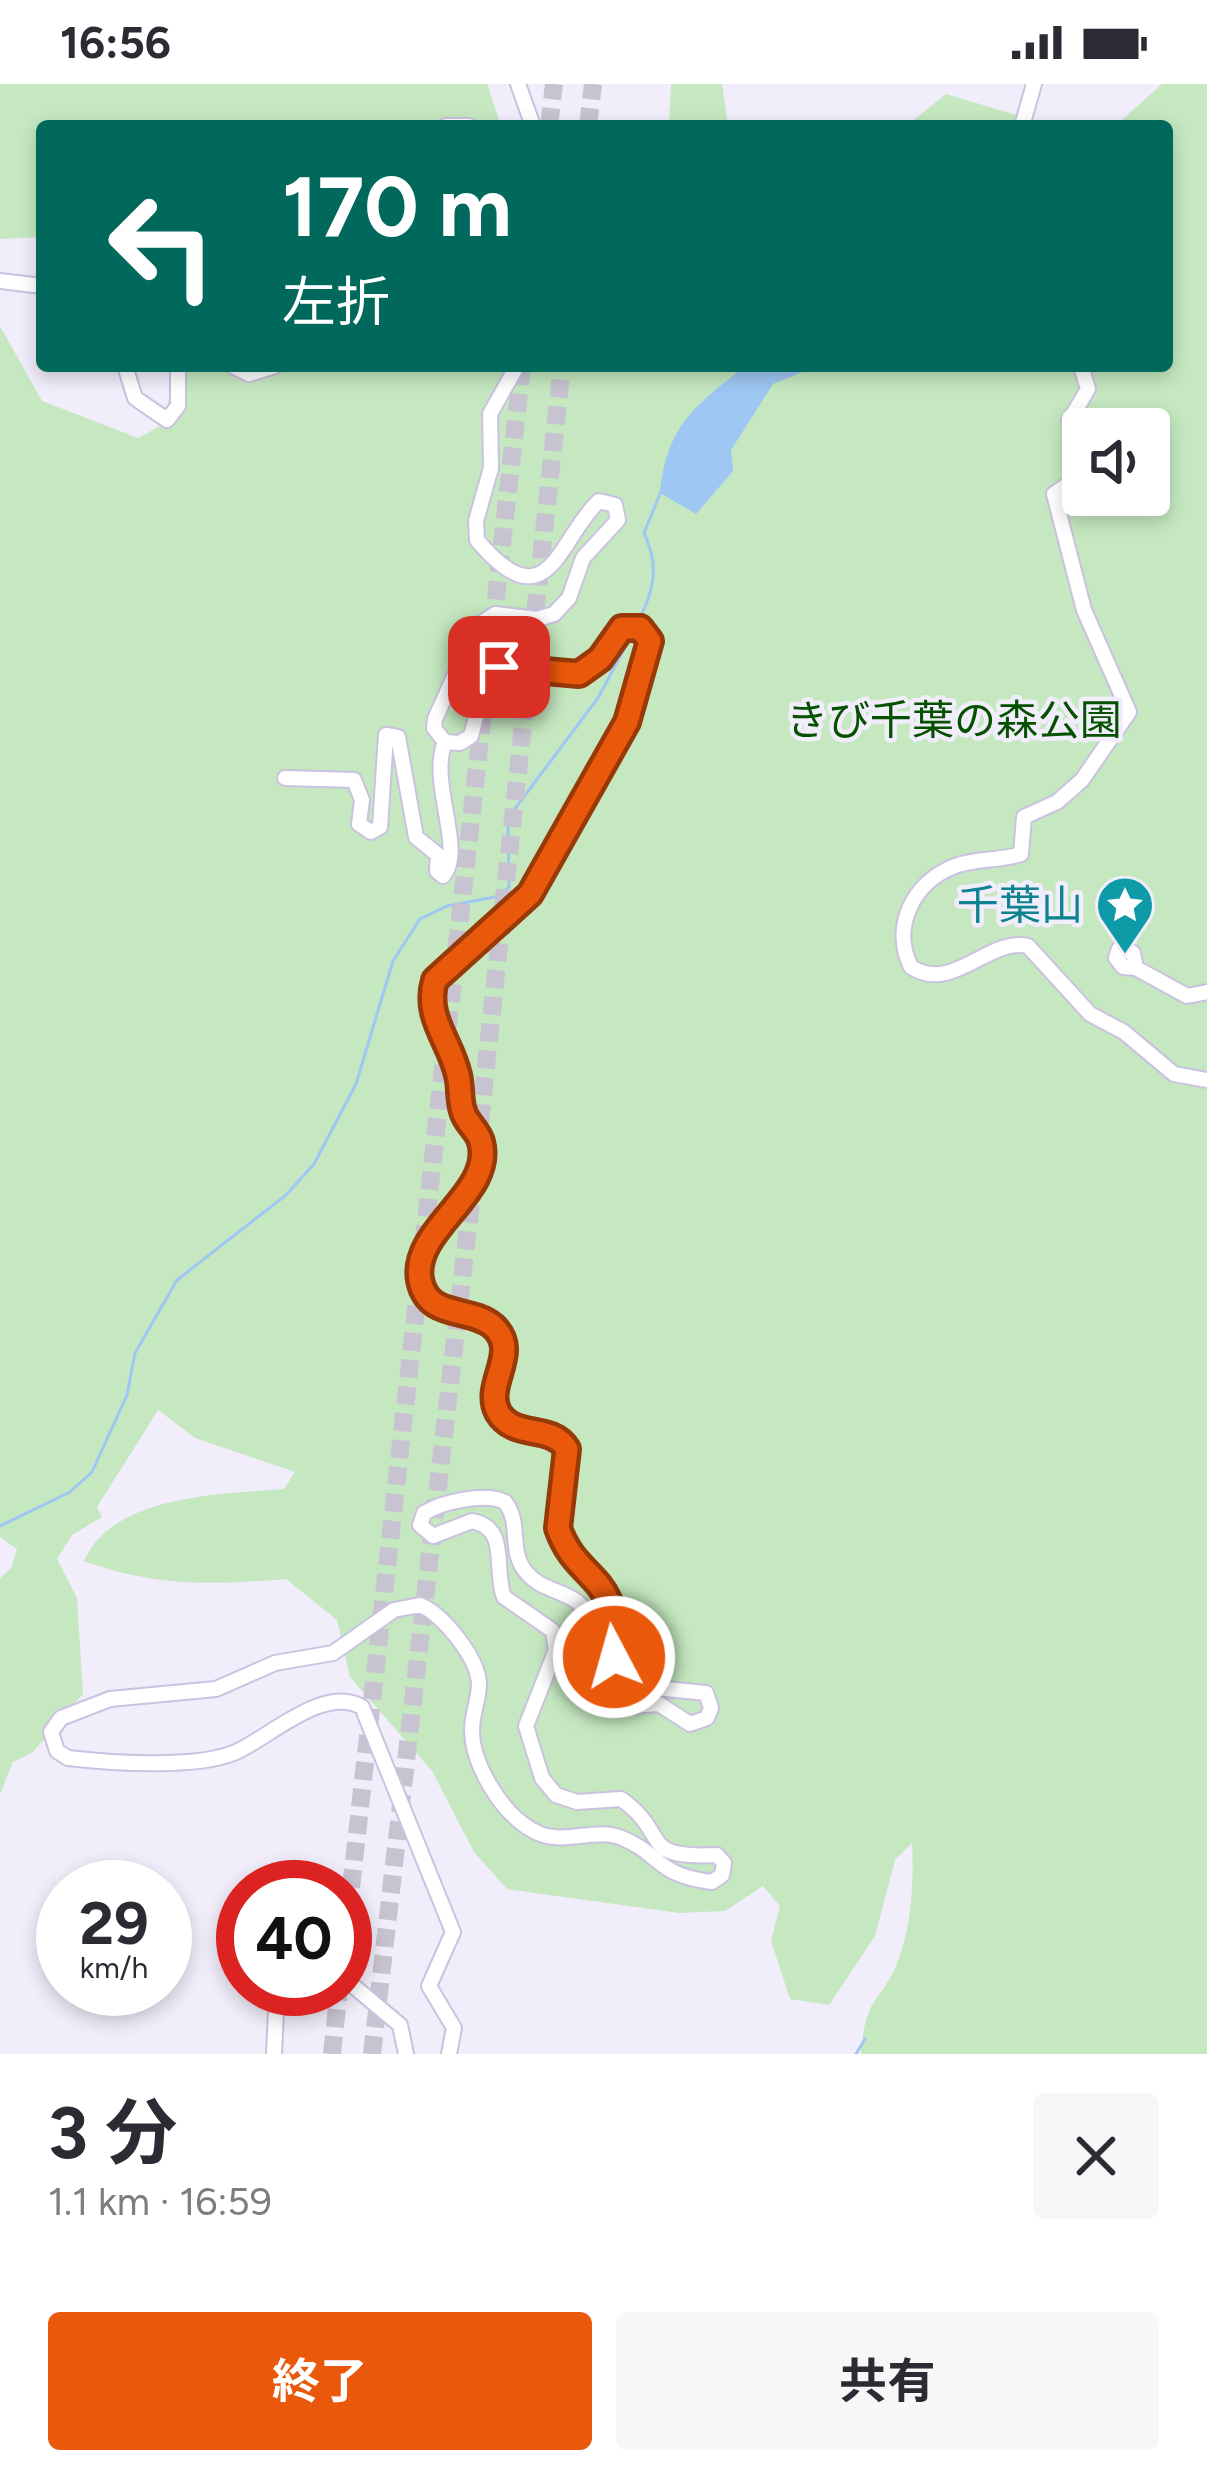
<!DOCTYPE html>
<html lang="ja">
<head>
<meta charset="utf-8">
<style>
  body { margin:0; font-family:Figtree,"Noto Sans JP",sans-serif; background:#f7f7f7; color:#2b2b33; height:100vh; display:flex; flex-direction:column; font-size:45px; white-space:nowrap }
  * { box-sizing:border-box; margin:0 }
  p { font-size:39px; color:#7c7c81 }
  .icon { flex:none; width:66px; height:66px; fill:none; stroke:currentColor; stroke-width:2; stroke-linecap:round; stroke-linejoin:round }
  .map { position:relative; height:1970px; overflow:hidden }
  .panel { display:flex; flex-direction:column; background:#fff; flex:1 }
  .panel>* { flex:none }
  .hud { position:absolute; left:36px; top:36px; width:1137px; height:252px; border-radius:12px; box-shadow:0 6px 18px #0003; background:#00695c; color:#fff; overflow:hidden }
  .controls { position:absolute; left:1062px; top:324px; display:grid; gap:24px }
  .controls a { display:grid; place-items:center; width:108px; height:108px; border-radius:12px; background:#fff; box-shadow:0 6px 18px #0003; font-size:60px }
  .speed { position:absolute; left:36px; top:1776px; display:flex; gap:24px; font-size:60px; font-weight:700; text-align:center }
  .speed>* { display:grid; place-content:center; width:156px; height:156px; border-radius:50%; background:#fff; box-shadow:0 6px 18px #0003; line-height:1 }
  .speed small { font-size:30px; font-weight:400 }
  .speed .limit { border:18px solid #d22; background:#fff; color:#111 }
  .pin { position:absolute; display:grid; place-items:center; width:102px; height:102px; color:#fff; margin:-51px; border-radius:24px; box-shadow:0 6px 18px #0006 }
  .me { position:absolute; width:132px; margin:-66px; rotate:354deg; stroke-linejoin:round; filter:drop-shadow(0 0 9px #0008) }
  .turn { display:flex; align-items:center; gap:42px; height:252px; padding:0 48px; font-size:54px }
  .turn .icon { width:156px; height:156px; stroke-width:2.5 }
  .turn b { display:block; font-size:84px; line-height:102px }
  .round { display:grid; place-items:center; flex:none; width:126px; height:126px; border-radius:12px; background:#f7f7f7 }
  .head { display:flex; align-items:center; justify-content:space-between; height:204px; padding:0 48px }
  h1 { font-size:72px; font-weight:700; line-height:90px }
  .cta { display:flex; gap:24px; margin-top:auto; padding:24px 48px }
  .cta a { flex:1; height:138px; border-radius:12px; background:#ea580c; color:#fff; font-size:48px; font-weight:700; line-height:138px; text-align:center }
  .cta a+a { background:#f7f7f7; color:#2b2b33 }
  .status { display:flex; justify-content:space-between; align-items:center; height:84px; padding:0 60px; background:#fff; direction:ltr }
  .status svg { height:33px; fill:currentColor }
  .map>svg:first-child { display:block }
</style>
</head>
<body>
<div class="status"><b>16:56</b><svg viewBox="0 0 49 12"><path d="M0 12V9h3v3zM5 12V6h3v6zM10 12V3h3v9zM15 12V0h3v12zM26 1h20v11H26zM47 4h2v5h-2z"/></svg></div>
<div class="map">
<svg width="1207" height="1970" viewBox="0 0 1207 1970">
  <rect width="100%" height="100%" fill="#f1edfa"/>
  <path fill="#c5e8c0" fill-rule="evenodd" d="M0,0H487L501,42H42V153L0,155Z
    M671,0H722L728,42H669Z
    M1162,0H1207V1970H861C865,1909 882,1920 899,1874C912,1841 914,1793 912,1759L895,1776L875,1852L829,1921L790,1915L771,1857L780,1822L763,1802L725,1827L679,1829L507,1805L474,1768L432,1687L350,1593L337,1536L286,1495C210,1501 157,1503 84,1477C113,1411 220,1410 284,1405L295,1388L195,1354L158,1326L97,1423L102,1433L72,1451L57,1475L77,1514L83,1610L33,1668L13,1678L0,1710V1494L11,1484L17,1465L0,1453V242L42,317L138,354L162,341L178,282H1167V42H1115ZM1083,345H1149V411H1083Z
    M946,10L1053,42H906Z"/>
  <path fill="#9fc7f4" d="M745,282L812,284L773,300L731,366L733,387L696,430L660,409C667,341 694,323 745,282Z"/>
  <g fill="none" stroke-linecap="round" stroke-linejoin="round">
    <path stroke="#9fc7f4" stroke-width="3" d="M639,536C655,504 659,481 644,449L662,405
      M0,1442L70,1408L92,1388L127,1311L135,1269L177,1196L286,1111L314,1080L356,1000L393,877L420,835L447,822L500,812L509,803L508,734L598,614L632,550
      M856,1970L865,1955"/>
    <path stroke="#c7c3d0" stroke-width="18" stroke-dasharray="18 9" stroke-linecap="butt" d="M549,42L554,0
      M588,42L593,0
      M477,1065L562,282
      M345,1857L522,282
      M332,1970L339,1905
      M372,1970L474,1092"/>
    <defs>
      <path id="minor" d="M518,0L533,42
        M446,42H469
        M1022,42L1034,0
        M0,197L42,202
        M125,282L135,314L167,336L178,322V282
        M233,282L249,290L275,282
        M1081,282L1088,305L1069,337L1083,374
        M1083,390L1054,410L1084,526L1129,628L1082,696L1057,718L1024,733L1021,770C1000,777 976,774 955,782C913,798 891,843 911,883C953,910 988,853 1028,862L1090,930L1124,948L1174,990L1207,996
        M445,658L460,659L471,652L485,599L499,583L579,590L596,578L622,544H640L649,554C652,607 556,785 518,825C494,851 454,866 435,896C423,933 450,957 458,991C461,1003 459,1015 463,1027C466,1039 478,1046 481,1058C495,1109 411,1145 420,1196C428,1236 470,1222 493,1242C522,1268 483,1300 498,1328C514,1356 551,1339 567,1365L558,1444L605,1507L621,1591L636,1602L706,1609L711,1624L707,1634L690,1640L659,1620L614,1623L597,1612C586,1587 599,1562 591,1538C580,1504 545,1512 526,1488C508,1467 522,1439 505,1418C485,1408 442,1418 424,1429L420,1441L433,1452L472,1437C510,1444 493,1485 504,1513L553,1547L556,1566L526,1642L542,1694L556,1711L577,1718L621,1715C672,1751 636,1775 717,1771L724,1779L722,1791L712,1798C655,1791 661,1770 622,1754C594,1742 562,1764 532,1746C502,1729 472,1681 472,1646C472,1630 479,1615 479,1600C478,1574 443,1530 420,1521L394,1526L333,1569L275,1579L216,1605L110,1615L61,1634L51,1648L57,1667L68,1674C111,1679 197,1685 236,1668C271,1652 324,1601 362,1623L453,1848L429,1902L454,1944L449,1970
        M445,658L434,644L435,635L477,542L495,530L537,535L554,530L569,514L583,474L618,436L615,421L599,417C559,453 549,542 477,456L476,437L491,384L490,330L517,282
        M285,694L354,696L362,716L359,740L371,748L380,743L386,651L398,653L416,753L438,771L437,787L443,792C466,767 428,697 445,658
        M1136,884L1133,869L1119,865L1116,874L1123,883L1136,884L1187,912L1207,908
        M345,1895L400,1941L406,1970
        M274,1970L277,1905"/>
    </defs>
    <use href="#minor" stroke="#cac2e0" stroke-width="18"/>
    <use href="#minor" stroke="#fff" stroke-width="14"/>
  </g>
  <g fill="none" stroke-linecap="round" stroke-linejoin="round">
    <defs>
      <path id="route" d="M499,583L579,590L600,575L622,544H640L650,557L627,638L530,810L435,896C424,933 450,956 458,991C461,1002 459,1015 463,1027C466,1039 478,1046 481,1058C495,1109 411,1145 420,1196C428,1236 469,1222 493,1242C522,1268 483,1300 498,1328C514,1356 551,1339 567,1365L558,1444C577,1500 622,1488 614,1573"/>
    </defs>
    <use href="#route" stroke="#983908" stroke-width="30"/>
    <use href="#route" stroke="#ea580c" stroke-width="21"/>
  </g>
  <defs>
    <symbol id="sight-pin" viewBox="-11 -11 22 30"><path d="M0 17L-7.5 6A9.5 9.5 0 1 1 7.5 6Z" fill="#0f9aa8" stroke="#f1edfa"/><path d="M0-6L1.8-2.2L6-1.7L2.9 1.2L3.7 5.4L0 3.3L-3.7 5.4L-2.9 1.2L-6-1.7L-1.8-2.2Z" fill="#fff"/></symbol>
  </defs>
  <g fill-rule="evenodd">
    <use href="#sight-pin" x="1092" y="788" width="66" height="90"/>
  </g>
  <g text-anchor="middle" stroke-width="9" stroke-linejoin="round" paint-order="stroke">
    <g font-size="42" fill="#055100" stroke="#f1edfa">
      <text x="954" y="651">きび千葉の森公園</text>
    </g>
    <g font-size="42" fill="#0d838f" stroke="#f1edfa" text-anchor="end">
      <text x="1083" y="836">千葉山</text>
    </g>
  </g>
</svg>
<div class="controls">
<a><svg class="icon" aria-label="sound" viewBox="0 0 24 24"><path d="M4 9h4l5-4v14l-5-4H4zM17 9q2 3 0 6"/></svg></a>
</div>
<div class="speed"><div>29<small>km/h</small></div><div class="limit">40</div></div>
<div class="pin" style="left:499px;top:583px;background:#d93025"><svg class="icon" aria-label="arrive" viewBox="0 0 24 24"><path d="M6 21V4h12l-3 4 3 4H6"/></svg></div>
<svg class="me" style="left:614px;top:1573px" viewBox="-20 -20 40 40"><circle r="17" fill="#ea580c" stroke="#fff" stroke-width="3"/><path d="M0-11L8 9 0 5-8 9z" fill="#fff"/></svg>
<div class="hud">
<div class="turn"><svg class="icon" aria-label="left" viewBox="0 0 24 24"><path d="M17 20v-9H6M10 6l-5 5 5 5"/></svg><div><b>170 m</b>左折</div></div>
</div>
</div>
<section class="panel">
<div class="head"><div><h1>3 分</h1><p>1.1 km · 16:59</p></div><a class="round"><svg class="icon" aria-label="close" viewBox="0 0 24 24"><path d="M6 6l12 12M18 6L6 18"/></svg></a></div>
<div class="cta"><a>終了</a><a>共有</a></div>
</section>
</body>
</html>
